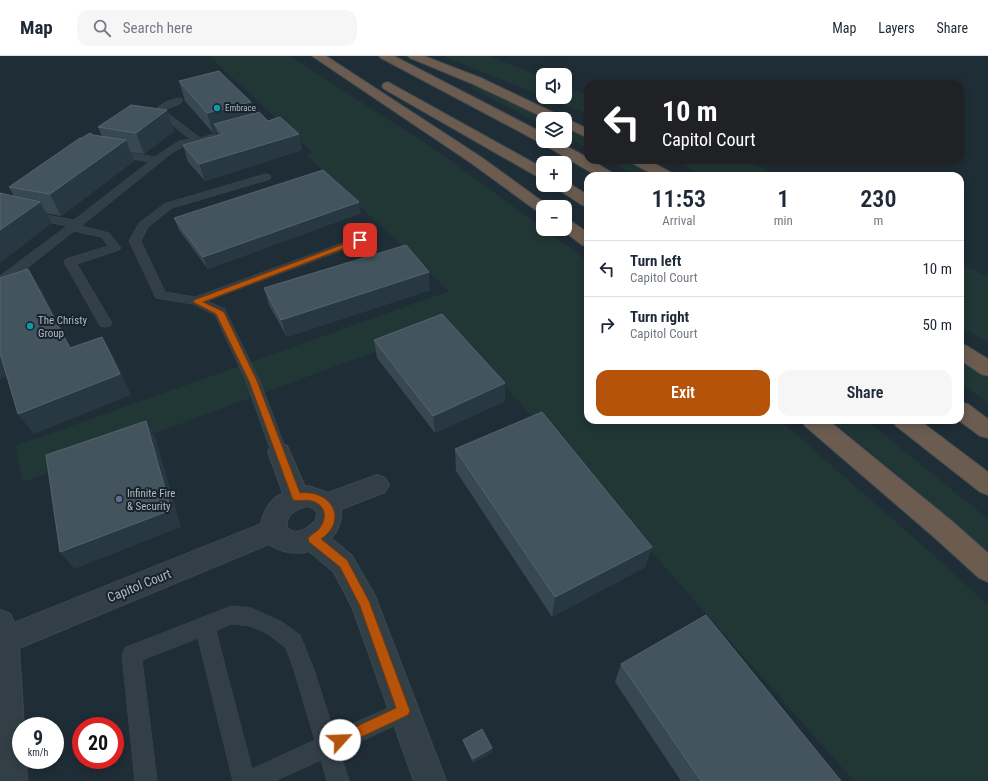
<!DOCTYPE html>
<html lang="en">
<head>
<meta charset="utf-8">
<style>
  body { margin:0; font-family:"Roboto Condensed",sans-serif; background:#f6f6f7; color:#1f2937; height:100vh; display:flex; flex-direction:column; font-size:15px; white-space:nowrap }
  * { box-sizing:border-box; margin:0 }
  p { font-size:13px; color:#747a83 }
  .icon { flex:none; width:22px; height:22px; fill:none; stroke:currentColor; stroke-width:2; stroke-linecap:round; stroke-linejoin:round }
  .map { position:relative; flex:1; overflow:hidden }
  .side { position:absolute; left:584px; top:116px; width:380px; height:252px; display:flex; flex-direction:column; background:#fff; border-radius:12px; box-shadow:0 2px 10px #0003 }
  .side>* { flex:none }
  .top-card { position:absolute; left:584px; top:24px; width:380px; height:84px; border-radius:12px; box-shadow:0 2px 10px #0003; background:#202124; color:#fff; overflow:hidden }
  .buttons { position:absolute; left:536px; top:12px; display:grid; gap:8px }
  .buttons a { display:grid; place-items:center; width:36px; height:36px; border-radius:8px; background:#fff; box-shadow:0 2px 10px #0003; font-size:20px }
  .speed { position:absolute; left:12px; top:661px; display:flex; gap:8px; font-size:20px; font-weight:700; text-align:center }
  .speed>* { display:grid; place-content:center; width:52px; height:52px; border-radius:50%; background:#fff; box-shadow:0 2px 10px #0003; line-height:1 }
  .speed small { font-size:10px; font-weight:400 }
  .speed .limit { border:6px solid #d22; background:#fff; color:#111 }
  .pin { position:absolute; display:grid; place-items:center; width:34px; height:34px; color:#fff; margin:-17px; border-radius:8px; box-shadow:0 2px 6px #0006 }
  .me { position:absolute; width:44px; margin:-22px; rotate:65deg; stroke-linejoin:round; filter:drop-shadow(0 0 3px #0008) }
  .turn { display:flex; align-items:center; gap:14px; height:84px; padding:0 12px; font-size:18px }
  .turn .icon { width:52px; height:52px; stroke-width:2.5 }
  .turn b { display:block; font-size:28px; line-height:34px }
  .eta { display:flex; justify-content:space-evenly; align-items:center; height:68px; text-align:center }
  .eta b { font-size:24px; font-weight:600; line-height:28px }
  .cta { display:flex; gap:8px; margin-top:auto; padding:8px 12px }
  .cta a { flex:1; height:46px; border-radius:12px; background:#b45309; color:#fff; font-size:16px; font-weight:600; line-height:46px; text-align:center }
  .cta a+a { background:#f6f6f7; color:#1f2937 }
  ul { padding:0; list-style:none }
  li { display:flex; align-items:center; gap:12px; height:56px; padding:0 12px; border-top:1px solid #e0e1e3 }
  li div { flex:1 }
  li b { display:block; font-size:15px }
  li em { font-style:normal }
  header { display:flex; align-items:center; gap:24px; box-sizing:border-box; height:56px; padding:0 20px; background:#fff; border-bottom:1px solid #e0e1e3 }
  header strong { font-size:19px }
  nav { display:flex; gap:22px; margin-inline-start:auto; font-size:14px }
  .search { width:280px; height:36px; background:#f6f6f7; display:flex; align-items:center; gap:10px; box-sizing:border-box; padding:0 14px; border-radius:12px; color:#747a83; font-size:15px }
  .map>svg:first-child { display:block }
</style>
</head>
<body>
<header>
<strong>Map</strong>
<div class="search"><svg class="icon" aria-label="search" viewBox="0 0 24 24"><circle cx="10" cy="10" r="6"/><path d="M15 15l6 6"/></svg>Search here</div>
<nav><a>Map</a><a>Layers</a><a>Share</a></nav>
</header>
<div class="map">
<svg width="988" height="725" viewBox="0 0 988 725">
  <rect width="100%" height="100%" fill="#1f2d36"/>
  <path fill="#213735" d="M209,0H290L443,99L588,205V364H780L955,518L988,550V725H854L450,268L23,426L15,390L449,235L306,99L313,97Z
    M442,0H489L543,21V40Z
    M474,30L545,63H543V69L471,32Z
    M565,30L588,39V58L544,41H565Z
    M565,73L588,84V92L565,80Z
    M608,104H626L656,120H636Z
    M675,104H746L779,120H703Z
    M960,207L988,221V287L960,270Z
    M960,305L988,323V347L960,327Z
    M831,364H866L988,463V498L904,424Z"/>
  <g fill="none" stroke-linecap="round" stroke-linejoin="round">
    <defs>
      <path id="service" d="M179,42L182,43L183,45C179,50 170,50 165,55L200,82L214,78L217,79L219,81L217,83L184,90L173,96L81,170L109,177L121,192L119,194L77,208L112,267L110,270L105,271L100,270L64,206L66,203L108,190L101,181L74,175L16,221L0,229V220L67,170L25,161L23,159L25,157L29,156L74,164L149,106L109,99L107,97L109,95L112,94L155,101L179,85L190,83L156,56L158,51L166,46Z
        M266,118L270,119L271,121L270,123L172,152L148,171L141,185L165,236L195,241L356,182H364L366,184L364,186L207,245L225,253L226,256L260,325L287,396L285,400L279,402L273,400L271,396L246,325L215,259L193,248L156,242L129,185L139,167L164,148Z
        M232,550L251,552L258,555L282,566L300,579L314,614L334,676L404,645L411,648L414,655L411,662L340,695L349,725H327L321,704L275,725H233L198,582L142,604L157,725H135L122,599L125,592ZM232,568L250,570L268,578L286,592L294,614L315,684L252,713L216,575Z"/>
      <path id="minor" d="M279,387L287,390L305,431L308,430L328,437L377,419L385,422L389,429L385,436L341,453C342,464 339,474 331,482L352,500L375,540L446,725H414L353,553L334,516L309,495C296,499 280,496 269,488L19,592L24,670H21V704H26L27,725H0V554L10,558L14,567L261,468C263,455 271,443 283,437L268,396L271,390ZM308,450L313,452L317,456L316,464C308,473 297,480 287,472C285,459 296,452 308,450Z"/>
      <path id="motorway" d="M312,0H326L481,101L550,151H543V157L537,155L471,107Z
        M379,0H394L543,77V85H557L588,102V104H591L613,117L616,120H597L541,87L381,2Z
        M408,0H424L481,22L588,73V82L565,71V63H547L473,28L410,2Z
        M388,26L543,112V122L538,121L384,33L382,30L384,27Z
        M630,104H648L672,117L675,120H656L632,107Z
        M565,125L588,139V151L582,149L556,132L553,129H565Z
        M565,163L571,165L588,177V190L582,189L561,173H565Z
        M960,288L967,290L988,303V320L981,318L960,304Z
        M960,346L968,348L988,363V382L980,380L958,364H960Z
        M802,364H828L953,466L988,497V526L979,522L935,482L805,370Z
        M893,364H919L988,416V439L980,436L896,370Z"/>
    </defs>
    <use href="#service" stroke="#3c4850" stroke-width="1"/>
    <use href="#minor" stroke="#3c4850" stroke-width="2"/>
    <use href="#motorway" stroke="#3d4951" stroke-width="2"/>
    <use href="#service" fill="#333f46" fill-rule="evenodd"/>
    <use href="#minor" fill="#333f46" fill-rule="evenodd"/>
    <use href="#motorway" fill="#6c5c50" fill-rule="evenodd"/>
  </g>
  <path fill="#374852" d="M179,25L251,46L254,58L268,65L299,78L302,94L205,125L188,106L183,89L218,79L217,76L213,77L185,45Z
    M98,71L174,75L144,98L130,96L134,105L61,160L46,157L52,167L14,140L9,131L82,82L102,80Z
    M361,157L208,213L179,174L174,162Z
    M264,232L430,234L287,281L269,249Z
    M374,284L505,345L435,377L377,302Z
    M455,393L652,491L645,511L552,561L456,415Z
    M621,608L841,725H681L615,626Z
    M463,684L492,692V696L473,707L464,688Z"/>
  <path fill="#283842" d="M251,46L256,66L214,68L217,76L213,77L207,57Z
    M167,54L174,75L144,98L136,77Z
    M299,78L302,94L205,125L199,108Z
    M126,84L134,105L61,160L50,138Z
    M40,146L52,167L0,207V174Z
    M359,146L361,157L208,213L203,201Z
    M28,213L41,233L82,313L70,292Z
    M429,216L430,234L287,281L281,264Z
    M102,281L114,301L131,339L34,378L18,358Z
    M0,297L15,317L0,323Z
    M505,327V345L435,377L433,360Z
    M146,365L156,383L181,471L74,513L60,496Z
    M652,491L645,511L552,561L555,541Z
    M492,692V696L473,707V703Z"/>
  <path fill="#44545f" stroke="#54646e" d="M219,15L251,46L207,57L179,25Z
    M131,49L167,54L136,77L98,71Z
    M259,56L268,65L280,61L299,78L199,108L183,89L223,78L214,68Z
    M90,77L93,79L126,84L50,138L9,131L80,82H82Z
    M323,114L359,146L203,201L174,162Z
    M0,137L40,146L0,174Z
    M406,189L429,216L281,264L264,232Z
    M28,213L70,292L102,281L120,318L18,358L0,297V222Z
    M442,258L505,327L433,360L374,284Z
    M542,356L652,491L555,541L455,393Z
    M146,365L171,454L60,496L46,399Z
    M706,559L841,725H701L621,608Z
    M482,673L492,692L473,703L463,684Z"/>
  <path fill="#b45309" stroke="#753606" d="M360,182L364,184L363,185L203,246L224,256L257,325L300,437C331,433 349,464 321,483L347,504L369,545L410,655L408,659L340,691L336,689L334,684L336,680L396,652L360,550L340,511L309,486L308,483C310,479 313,478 317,475C327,465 328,450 312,445C306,443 300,446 293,444L249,325L216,258L193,246L194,244Z"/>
  <g fill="#0f9aa8" stroke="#18232b" stroke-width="1.5">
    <circle cx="217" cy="52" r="4"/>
    <circle cx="30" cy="270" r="4"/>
  </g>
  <circle fill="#5c6f8a" stroke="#18232b" stroke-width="1.5" cx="119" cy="443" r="4"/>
  <g text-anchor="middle" stroke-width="4" stroke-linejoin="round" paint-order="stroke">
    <g font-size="9" fill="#adbac3" stroke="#18232b" text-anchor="start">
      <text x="225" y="55">Embrace</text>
    </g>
    <g font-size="11" fill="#adbac3" stroke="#18232b" text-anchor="start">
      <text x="38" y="268">The Christy<tspan x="38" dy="13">Group</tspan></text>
      <text x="127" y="441">Infinite Fire<tspan x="127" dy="13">&amp; Security</tspan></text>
    </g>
    <g font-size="13" fill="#adbac3" stroke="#18232b">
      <text transform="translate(139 529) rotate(-22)" y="5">Capitol Court</text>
    </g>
  </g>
</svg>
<div class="buttons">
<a><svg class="icon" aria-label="sound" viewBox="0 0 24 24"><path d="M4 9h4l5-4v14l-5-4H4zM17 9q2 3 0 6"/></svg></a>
<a><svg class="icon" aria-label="layers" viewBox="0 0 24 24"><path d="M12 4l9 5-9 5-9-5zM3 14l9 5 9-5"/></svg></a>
<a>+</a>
<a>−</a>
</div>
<div class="speed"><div>9<small>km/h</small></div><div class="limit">20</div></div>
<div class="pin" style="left:360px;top:184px;background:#d93025"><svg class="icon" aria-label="arrive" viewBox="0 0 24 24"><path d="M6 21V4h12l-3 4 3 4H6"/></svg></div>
<svg class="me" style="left:340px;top:684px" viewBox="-20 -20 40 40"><circle r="19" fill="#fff"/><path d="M0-13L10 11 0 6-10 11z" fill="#b45309"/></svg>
<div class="top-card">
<div class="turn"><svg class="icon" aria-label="left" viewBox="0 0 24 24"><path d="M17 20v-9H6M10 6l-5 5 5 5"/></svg><div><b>10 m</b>Capitol Court</div></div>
</div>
<section class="side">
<div class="eta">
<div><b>11:53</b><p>Arrival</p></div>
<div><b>1</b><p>min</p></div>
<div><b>230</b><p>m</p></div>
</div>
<ul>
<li><svg class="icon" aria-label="left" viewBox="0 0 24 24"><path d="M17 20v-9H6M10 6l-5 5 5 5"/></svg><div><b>Turn left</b><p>Capitol Court</p></div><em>10 m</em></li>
<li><svg class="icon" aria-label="right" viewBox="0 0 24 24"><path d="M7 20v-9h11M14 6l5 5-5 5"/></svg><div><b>Turn right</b><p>Capitol Court</p></div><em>50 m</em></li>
</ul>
<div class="cta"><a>Exit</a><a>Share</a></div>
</section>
</div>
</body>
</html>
